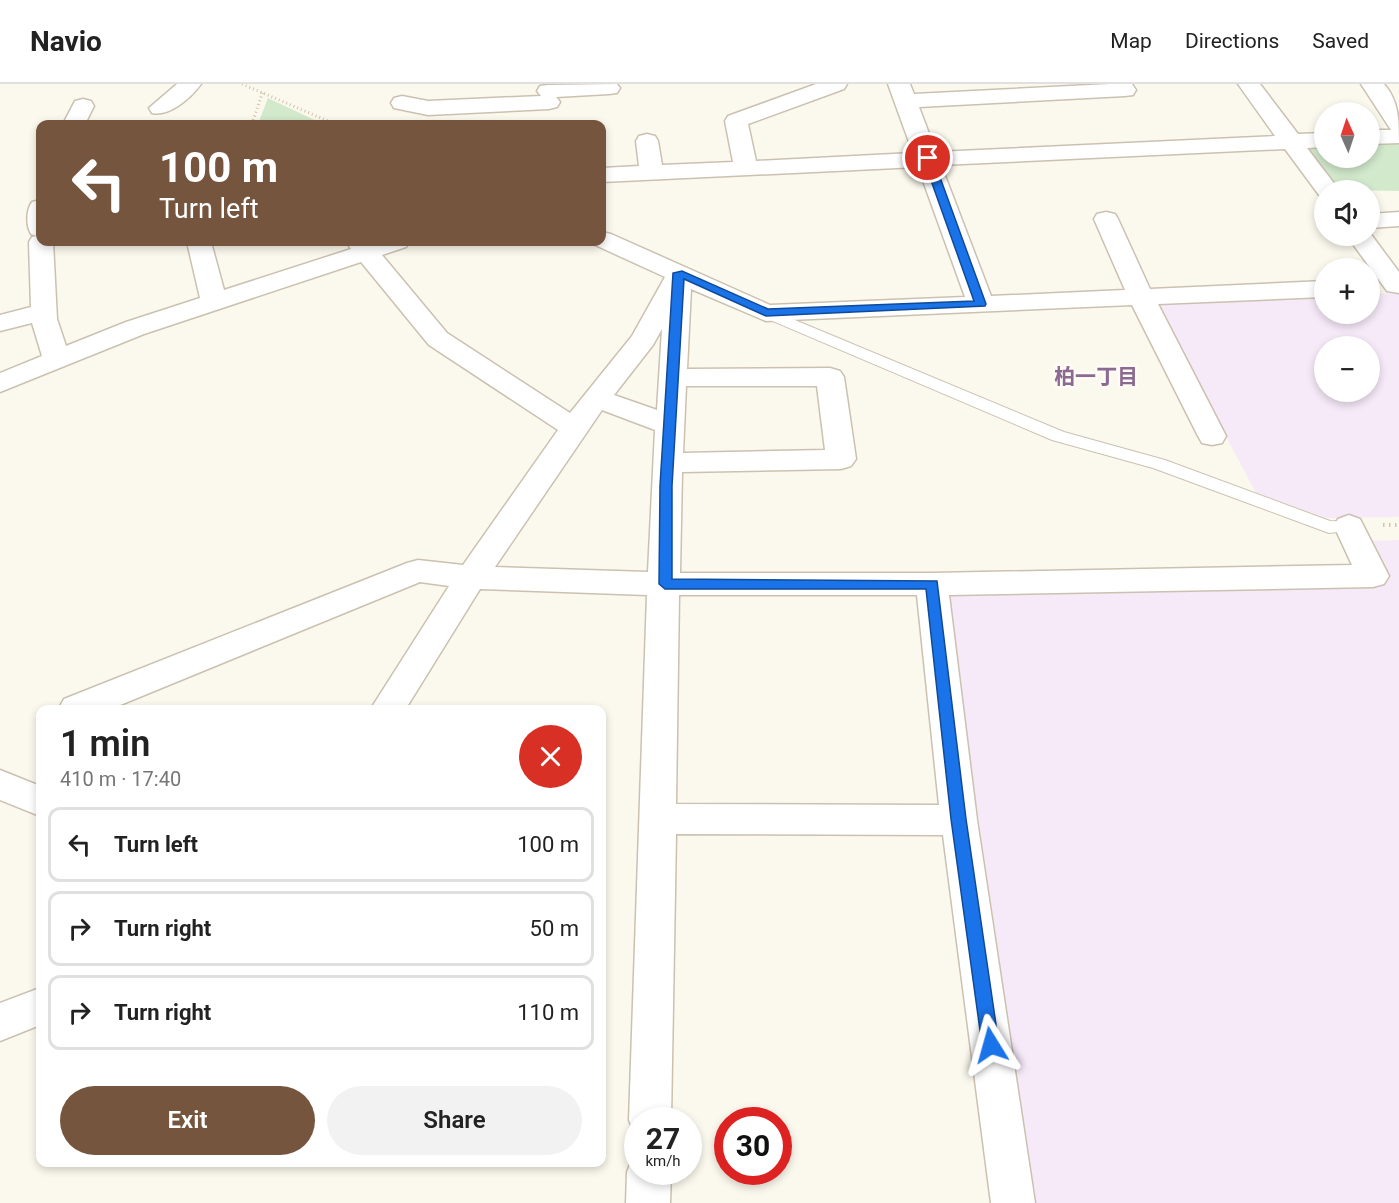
<!DOCTYPE html>
<html lang="en">
<head>
<meta charset="utf-8">
<style>
  body { margin:0; font-family:Roboto,"Noto Sans JP",sans-serif; background:#f2f2f2; color:#222; height:100vh; display:flex; flex-direction:column; font-size:22px; white-space:nowrap }
  * { box-sizing:border-box; margin:0 }
  p { font-size:20px; color:#767676 }
  .icon { flex:none; width:33px; height:33px; fill:none; stroke:currentColor; stroke-width:2; stroke-linecap:round; stroke-linejoin:round }
  .map { position:relative; flex:1; overflow:hidden }
  .sheet { position:absolute; left:36px; top:621px; width:570px; height:462px; display:flex; flex-direction:column; background:#fff; border-radius:12px; box-shadow:0 3px 9px #0003 }
  .sheet>* { flex:none }
  .guide { position:absolute; left:36px; top:36px; width:570px; height:126px; border-radius:12px; box-shadow:0 3px 9px #0003; background:#75553d; color:#fff; overflow:hidden }
  .needle { width:39px; rotate:357deg }
  .controls { position:absolute; left:1314px; top:18px; display:grid; gap:12px }
  .controls a { display:grid; place-items:center; width:66px; height:66px; border-radius:50%; background:#fff; box-shadow:0 3px 9px #0003; font-size:30px }
  .speed { position:absolute; left:624px; top:1023px; display:flex; gap:12px; font-size:30px; font-weight:700; text-align:center }
  .speed>* { display:grid; place-content:center; width:78px; height:78px; border-radius:50%; background:#fff; box-shadow:0 3px 9px #0003; line-height:1 }
  .speed small { font-size:15px; font-weight:400 }
  .speed .limit { border:9px solid #d22; background:#fff; color:#111 }
  .pin { position:absolute; display:grid; place-items:center; width:51px; height:51px; color:#fff; margin:-26px; border:3px solid #fff; border-radius:50%; box-shadow:0 2px 6px #0007 }
  .me { position:absolute; width:66px; margin:-33px; rotate:352deg; stroke-linejoin:round; filter:drop-shadow(0 0 4px #0008) }
  .turn { display:flex; align-items:center; gap:21px; height:126px; padding:0 24px; font-size:27px }
  .turn .icon { width:78px; height:78px; stroke-width:2.5 }
  .turn b { display:block; font-size:42px; line-height:51px }
  .round { display:grid; place-items:center; flex:none; width:63px; height:63px; border-radius:32px; background:#f2f2f2 }
  .summary { display:flex; align-items:center; justify-content:space-between; height:102px; padding:0 24px }
  h1 { font-size:36px; font-weight:600; line-height:45px }
  .action { display:flex; gap:12px; margin-top:auto; padding:12px 24px }
  .action a { flex:1; height:69px; border-radius:36px; background:#75553d; color:#fff; font-size:24px; font-weight:600; line-height:69px; text-align:center }
  .action a+a { background:#f2f2f2; color:#222 }
  ul { padding:0; list-style:none }
  li { display:flex; align-items:center; gap:18px; height:75px; margin:0 12px 9px; padding:0 12px; border:3px solid #e0e0e0; border-radius:12px }
  li div { flex:1 }
  li b { display:block; font-size:22px }
  li em { font-style:normal }
  header { display:flex; align-items:center; gap:36px; box-sizing:border-box; height:84px; padding:0 30px; background:#fff; border-bottom:2px solid #e0e0e0 }
  header strong { font-size:28px }
  nav { display:flex; gap:33px; margin-inline-start:auto; font-size:21px }
  .map>svg:first-child { display:block }
</style>
</head>
<body>
<header>
<strong>Navio</strong>
<nav><a>Map</a><a>Directions</a><a>Saved</a></nav>
</header>
<div class="map">
<svg width="1399" height="1119" viewBox="0 0 1399 1119">
  <rect width="100%" height="100%" fill="#fbf9ed"/>
  <path fill="#f6e9f8" fill-rule="evenodd" d="M1399,209V433L1326,434L1256,409L1155,219L1324,212V230H1370V210ZM1324,262H1370V308H1324Z
    M1399,456V1119H1035L946,514L953,508L1388,497L1368,457Z"/>
  <path fill="#d2e9cc" d="M268,14L323,40H258Z
    M1399,55V107L1340,106L1308,64L1313,59H1324V74H1370V57Z"/>
  <g fill="none" stroke-linecap="round" stroke-linejoin="round">
    <defs>
      <path id="lane" d="M766,224L1064,348L1165,376L1330,437L1355,438L1358,442L1355,446L1329,449L1153,384L1052,356L761,232L758,229Z"/>
      <path id="street" d="M177,0H201C191,14 169,33 152,29L149,24Z
        M617,0L620,4L617,9L609,10L556,13L560,18L557,23L549,25L428,31L394,24L391,19L394,14L402,12L428,17L541,12L537,7L540,2L548,1Z
        M816,0H847L844,5L748,40L756,77L913,69L888,0H910L914,10L1110,0H1132L1136,6L1133,11L1125,12L919,23L936,68L1275,52L1238,0H1260L1298,50L1324,49V63L1307,64L1339,106H1324V112L1319,111L1285,65L941,81L991,212L1125,206L1094,135L1097,130L1106,128L1115,130L1118,135L1150,205L1324,197V213L1158,220L1226,352L1222,359L1212,361L1202,359L1198,352L1132,221L766,237L691,205L687,285L830,284L840,287L844,293L856,375L851,382L841,385L682,388L680,489H932L1352,481L1334,442L1338,435L1349,431L1360,435L1389,492L1384,500L1373,503L949,511L977,736L1035,1119H991L943,751L676,750L671,1036H638V1052L635,1051L629,1036L647,511L480,505L405,626H370L449,502L420,498L108,626L59,624L64,615L407,479L418,476L463,481L558,346L429,261L361,178L144,250L0,308V289L42,272L32,239L0,247V231L31,223L29,158L32,153L37,152L31,150C26,142 26,126 32,118L40,116V158H53L57,235L66,262L126,238L200,214L187,158H211L224,206L351,165L346,158H409L406,163L382,171L447,249L570,329L632,252L665,193L593,160L591,158H602V148L611,150L770,221L965,213L918,83L602,98V84L639,82L636,57L639,52L647,50L655,52L658,57L662,81L733,78L725,37L728,32ZM662,245L657,326L614,311L653,261ZM686,302H817L825,366L683,369ZM602,326L655,346L648,488L495,483ZM679,511H917L939,721L676,720Z
        M1361,0H1384C1399,17 1399,36 1399,59L1370,60V46H1391Z
        M83,15L91,17L94,22L85,40H63L75,17Z
        M1399,128V142L1370,144V130Z
        M1370,149L1399,188V209L1387,207L1347,152H1370Z
        M0,686L40,702V732L0,716Z
        M40,904V941L0,957V919Z
        M638,1071V1088H671L670,1119H626L627,1088L633,1073Z"/>
    </defs>
    <use href="#lane" stroke="#cbc1b0" stroke-width="2"/>
    <use href="#street" stroke="#cbc1b0" stroke-width="3"/>
    <path stroke="#d4c3a9" stroke-width="3" stroke-dasharray="1 3" stroke-linecap="butt" d="M242,0L335,40
      M252,40L263,7"/>
    <path stroke="#d4c3a9" stroke-width="4" stroke-dasharray="1.5 4.5" stroke-linecap="butt" d="M1383,441H1399"/>
    <use href="#lane" fill="#fff" fill-rule="evenodd"/>
    <use href="#street" fill="#fff" fill-rule="evenodd"/>
  </g>
  <path fill="#1a73e8" stroke="#114b97" stroke-width="1.5" d="M928,71L933,74L986,220L985,222L766,232L684,195L672,402V495L937,497L966,735L999,961L997,967L991,969L985,967L982,961L951,735L926,505H665L659,500L660,402L673,189L682,187L768,225L974,217L923,74Z"/>
  <g text-anchor="middle" stroke-width="5" stroke-linejoin="round" paint-order="stroke">
    <g font-size="21" font-weight="bold" fill="#8c6990" stroke="#fefcf4">
      <text x="1096" y="300">柏一丁目</text>
    </g>
  </g>
</svg>
<div class="controls">
<a><svg class="needle" viewBox="-14 -14 28 28"><path d="M0-13l5 13h-10z" fill="#e53935"/><path d="M0 13l5-13h-10z" fill="#767676"/></svg></a>
<a><svg class="icon" aria-label="sound" viewBox="0 0 24 24"><path d="M4 9h4l5-4v14l-5-4H4zM17 9q2 3 0 6"/></svg></a>
<a>+</a>
<a>−</a>
</div>
<div class="speed"><div>27<small>km/h</small></div><div class="limit">30</div></div>
<div class="pin" style="left:928px;top:74px;background:#d93025"><svg class="icon" aria-label="arrive" viewBox="0 0 24 24"><path d="M6 21V4h12l-3 4 3 4H6"/></svg></div>
<svg class="me" style="left:991px;top:961px" viewBox="-20 -20 40 40"><path d="M0-17L14 15 0 8-14 15z" fill="#1a73e8" stroke="#fff" stroke-width="4"/></svg>
<div class="guide">
<div class="turn"><svg class="icon" aria-label="left" viewBox="0 0 24 24"><path d="M17 20v-9H6M10 6l-5 5 5 5"/></svg><div><b>100 m</b>Turn left</div></div>
</div>
<section class="sheet">
<div class="summary"><div><h1>1 min</h1><p>410 m · 17:40</p></div><a class="round" style="background:#d93025;color:#fff"><svg class="icon" aria-label="close" viewBox="0 0 24 24"><path d="M6 6l12 12M18 6L6 18"/></svg></a></div>
<ul>
<li><svg class="icon" aria-label="left" viewBox="0 0 24 24"><path d="M17 20v-9H6M10 6l-5 5 5 5"/></svg><div><b>Turn left</b></div><em>100 m</em></li>
<li><svg class="icon" aria-label="right" viewBox="0 0 24 24"><path d="M7 20v-9h11M14 6l5 5-5 5"/></svg><div><b>Turn right</b></div><em>50 m</em></li>
<li><svg class="icon" aria-label="right" viewBox="0 0 24 24"><path d="M7 20v-9h11M14 6l5 5-5 5"/></svg><div><b>Turn right</b></div><em>110 m</em></li>
</ul>
<div class="action"><a>Exit</a><a>Share</a></div>
</section>
</div>
</body>
</html>
